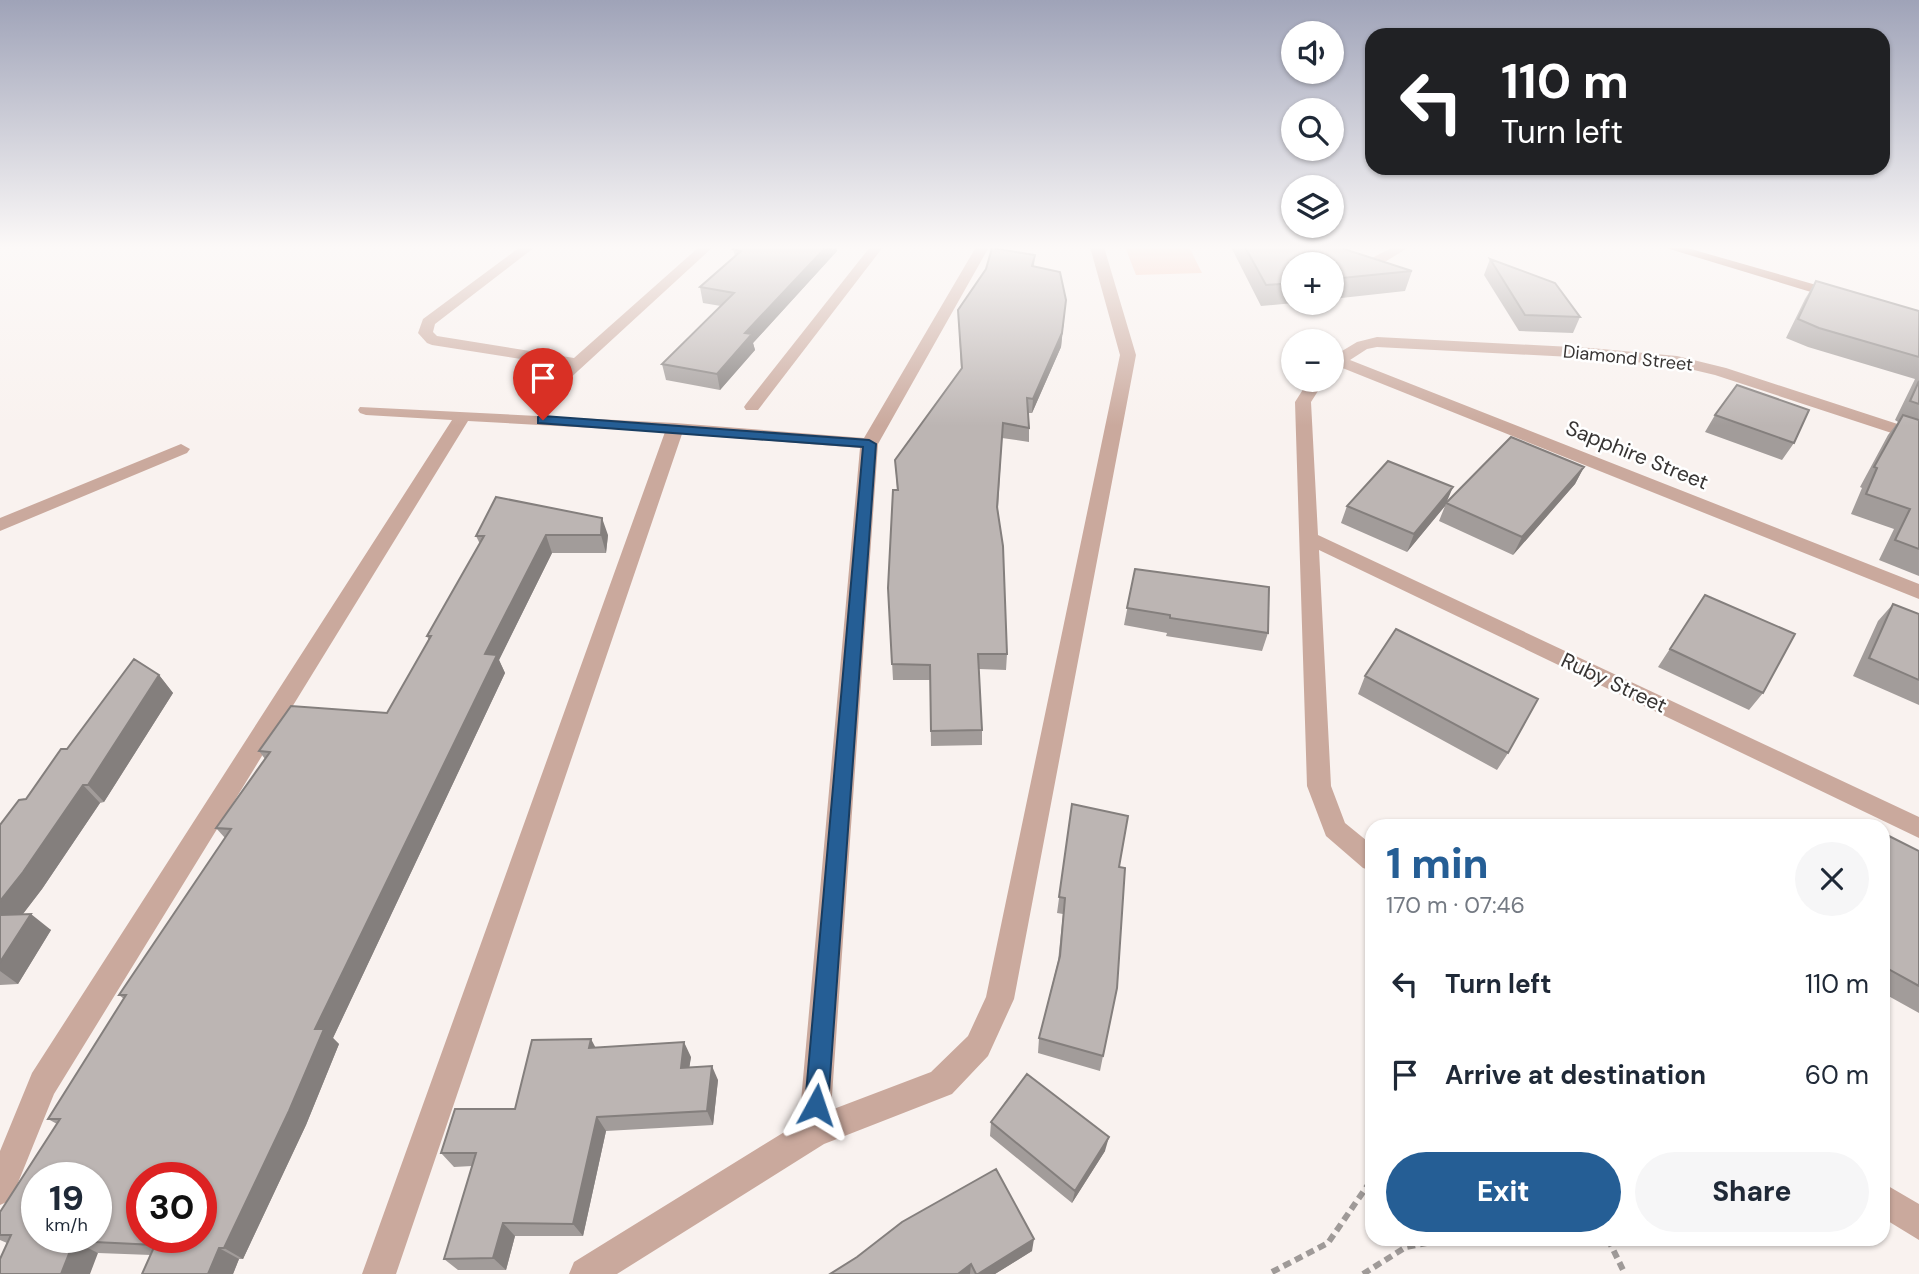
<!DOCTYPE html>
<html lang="en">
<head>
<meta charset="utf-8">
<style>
  body { margin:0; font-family:"DM Sans",sans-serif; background:#f6f6f7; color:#1f2937; height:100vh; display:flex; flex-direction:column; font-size:26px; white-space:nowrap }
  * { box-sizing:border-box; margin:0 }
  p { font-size:23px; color:#747a83 }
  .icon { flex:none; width:38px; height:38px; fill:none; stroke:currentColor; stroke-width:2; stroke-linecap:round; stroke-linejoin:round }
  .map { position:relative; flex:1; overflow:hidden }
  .sheet { position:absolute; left:1365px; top:819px; width:525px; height:427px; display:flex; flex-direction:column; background:#fff; border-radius:21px; box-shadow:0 2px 5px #0004 }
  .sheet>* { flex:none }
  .guide { position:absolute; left:1365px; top:28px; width:525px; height:147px; border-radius:21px; box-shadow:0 2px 5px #0004; background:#202124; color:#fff; overflow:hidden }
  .buttons { position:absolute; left:1281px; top:21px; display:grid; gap:14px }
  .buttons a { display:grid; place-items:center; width:63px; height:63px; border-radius:50%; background:#fff; box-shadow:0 2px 5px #0004; font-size:35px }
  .speed { position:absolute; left:21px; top:1162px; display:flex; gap:14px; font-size:35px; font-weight:700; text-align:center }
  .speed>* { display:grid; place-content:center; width:91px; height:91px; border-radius:50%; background:#fff; box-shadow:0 2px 5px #0004; line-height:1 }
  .speed small { font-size:18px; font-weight:400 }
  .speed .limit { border:10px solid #d22; background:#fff; color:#111 }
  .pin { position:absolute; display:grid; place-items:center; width:60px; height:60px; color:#fff; margin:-72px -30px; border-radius:50% 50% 50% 0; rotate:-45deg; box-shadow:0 0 7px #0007 }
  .pin .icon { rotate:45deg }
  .me { position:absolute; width:77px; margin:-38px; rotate:5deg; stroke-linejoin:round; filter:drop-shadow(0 0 5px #0008) }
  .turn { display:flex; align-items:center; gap:24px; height:147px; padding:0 21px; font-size:32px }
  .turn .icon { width:91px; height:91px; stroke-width:2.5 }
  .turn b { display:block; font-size:49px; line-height:60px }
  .round { display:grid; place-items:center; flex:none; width:74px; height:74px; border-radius:37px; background:#f6f6f7 }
  .overview { display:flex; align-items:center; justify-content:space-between; height:119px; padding:0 21px }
  h1 { font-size:42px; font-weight:800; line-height:52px; color:#255e95 }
  .primary-button { display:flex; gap:14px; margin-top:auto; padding:14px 21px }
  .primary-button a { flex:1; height:80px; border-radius:42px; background:#255e95; color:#fff; font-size:28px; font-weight:800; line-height:80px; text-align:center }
  .primary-button a+a { background:#f6f6f7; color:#1f2937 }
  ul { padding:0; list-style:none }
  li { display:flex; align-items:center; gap:21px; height:91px; padding:0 21px }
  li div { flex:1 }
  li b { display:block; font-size:26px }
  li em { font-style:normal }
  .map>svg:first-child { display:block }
</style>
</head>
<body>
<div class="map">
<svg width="1919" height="1274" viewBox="0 0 1919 1274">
  <rect width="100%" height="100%" fill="#f9f2ef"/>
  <path fill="#f8c3b0" d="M1125,247H1189L1202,273L1136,275Z"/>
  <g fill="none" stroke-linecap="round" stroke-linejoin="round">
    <path stroke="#9f9a98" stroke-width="6" stroke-dasharray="8 5" stroke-linecap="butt" d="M1608,1239L1625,1274
      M1272,1272L1328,1243L1372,1179
      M1363,1274L1406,1247L1447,1239"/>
    <path fill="#caa99d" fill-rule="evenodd" d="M520,247H535L435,324L433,332L437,336L574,358L699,247H713L554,393L548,395L540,390L566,366L432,345L427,343L418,333L423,319Z
      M870,247H883L758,410H746L744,407L746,404Z
      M976,247H989L878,444L831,1110L931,1072L968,1036L986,997L1120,355L1090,247H1104L1136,355L1014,999L988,1056L952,1094L824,1144L617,1274H569L574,1262L799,1123L860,448L682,434L396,1274H362L665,432L468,421L54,1094L11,1200L0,1205V1151L32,1073L452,420L366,415L360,413L358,410L360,407L675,423L864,438Z
      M1393,247H1409L1380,265H1370V259Z
      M1377,337L1591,348L1677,356L1726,368L1919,431V442L1715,375L1677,366L1591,358L1377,347L1367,349L1350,360L1919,584V599L1340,367L1332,370V357L1357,342Z
      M1309,380H1325L1311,402L1318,535L1919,817V838L1319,550L1331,786L1345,823L1372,845V871L1363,868L1326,836L1307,786L1295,402Z
      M181,444L190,449L187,453L0,531V518Z
      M1883,1183L1919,1204V1240L1883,1218Z"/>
    <path fill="#a36a55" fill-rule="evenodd" d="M1663,247H1684L1844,293L1846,296L1844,299H1834Z"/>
  </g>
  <path fill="#a29c9a" d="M736,247H837V251L753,343L755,350L720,390L666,380L662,364L721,306L703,303L700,287L735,256L733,249Z
    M1231,247H1345L1343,249L1412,271L1405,291L1332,299V264H1293L1294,303L1261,306Z
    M1035,255L1034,266L1066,300L1061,347L1032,413H1028L1029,428V442L1002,438L998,509L1007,654L1006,670L979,669L982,730V745L931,746L930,680H893L888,588L897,490L895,460L961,369L958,310Z
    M1490,259L1580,317L1573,333L1519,331L1484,275Z
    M1816,281L1919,311V576L1879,560L1894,529L1851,514L1862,488L1860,487L1888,435L1898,422L1895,420L1915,379L1808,347L1786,338L1805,299Z
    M1715,415L1794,443L1782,460L1705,432Z
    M1584,467L1575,484L1513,555L1439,521L1445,506L1407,552L1341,523L1347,506L1447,502Z
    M608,535L606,553H552L499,660L505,673L333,1038L339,1044L306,1125L243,1259H239L233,1274H142L151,1255L98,1253L7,1243L0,1240V1212L57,1124L48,1119L124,999L119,995L225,838L216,828L265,759L259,751L387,713L429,641L427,636L480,544L476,536Z
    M1135,569L1268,633L1262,651L1166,636L1167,633L1124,625Z
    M1705,595L1763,693L1749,710L1658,667Z
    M1893,604L1919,614V705L1853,676L1878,621Z
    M159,675L173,693L104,802L100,803L42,889L23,914L51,930L18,984L0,985V825L26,799L67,749Z
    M1365,676L1508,753L1497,770L1358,694Z
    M1072,804L1119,867L1103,1056L1100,1071L1038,1053L1039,1038L1058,961L1063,914L1057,913Z
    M1883,833L1919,851V1013L1883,993Z
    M595,1047L691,1057L689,1067L718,1080L713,1125L606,1131L583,1236H515L506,1270H458L444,1259L472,1166L454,1167L441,1153L515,1109Z
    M991,1122L1105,1151L1072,1203L990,1136Z
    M1032,1251L995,1274H830L857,1257Z"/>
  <path fill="#847f7d" d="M826,247H837V251L753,343L755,350L720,390L717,374L745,333Z
    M1066,300L1061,347L1032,413L1033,399Z
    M1584,467L1575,484L1513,555L1522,537Z
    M1453,487L1445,506L1407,552L1414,534Z
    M602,518L608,535L606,553L601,535Z
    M546,535L552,553L499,660L505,673L333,1038L339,1044L306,1125L243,1259L224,1248L315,1029L485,654Z
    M159,675L173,693L104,802L88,785Z
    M83,785L100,803L42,889L9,932L0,925V901Z
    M31,914L51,930L18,984L0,971V962Z
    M591,1039L599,1054L589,1048Z
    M684,1042L691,1057L687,1083L681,1068Z
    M712,1066L718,1080L713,1125L707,1111Z
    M597,1117L606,1131L583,1236L573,1224Z
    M1109,1137L1105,1151L1072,1203L1075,1191Z
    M503,1223L515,1236L506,1270L493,1258Z
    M1034,1239L1032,1251L995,1274H978Z
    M74,1241L98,1253L90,1274H61Z
    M219,1248L239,1259L233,1274H208Z
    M971,1264L970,1274H958Z"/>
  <path fill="#bcb5b3" stroke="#847f7d" stroke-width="2" fill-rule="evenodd" d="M736,247H826L745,333L752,334L717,374L662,364L734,293L700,287L741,251L733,249Z
    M1245,247H1338L1412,271L1332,279V264H1293V283L1266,285Z
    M992,248L1035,255L1032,266L1060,272L1066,300L1062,333L1033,399L1027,398L1029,428L1003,423L997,507L1003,546L1007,654H978L982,730L931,731L930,665L892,664L888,588L893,490H898L895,460L962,368L958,310L986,269Z
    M1490,259L1555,283L1580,317L1525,315Z
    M1816,281L1919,311V357L1819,328L1798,319Z
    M1919,381V404L1910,401Z
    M1737,385L1809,410L1794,443L1715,415Z
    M1903,415L1919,420V549L1895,540L1910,509L1866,494L1877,468L1874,467Z
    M1511,437L1584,467L1522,537L1446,503Z
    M1388,461L1453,487L1414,534L1347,506Z
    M496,497L602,518L601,535H546L485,654L497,655L315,1029H324L289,1111L224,1248H219L208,1274H142L155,1245L74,1241L61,1274H0V1259L11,1235H0V1212L60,1119H48L126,995H119L231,829L216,828L270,752L259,751L291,706L387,713L431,636H427L484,536H476ZM37,1178H96V1237H37ZM142,1178H201V1237H142Z
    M1135,569L1269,587L1268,633L1170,618V615L1127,608Z
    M1705,595L1795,634L1763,693L1670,649Z
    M1893,604L1919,614V680L1869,658Z
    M1396,629L1538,699L1508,753L1365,676Z
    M134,659L159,675L88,785H83L23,872L0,901V825L19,800L26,799L61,749H67Z
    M1072,804L1128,816L1119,867L1125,868L1117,988L1103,1056L1039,1038L1060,956L1065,898L1059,897Z
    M1883,833L1919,851V986L1883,966Z
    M31,914L0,962V915Z
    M591,1039L589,1048L684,1042L681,1068L712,1066L707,1111L597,1117L573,1224L503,1223L493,1258L444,1259L476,1153H441L455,1109H515L532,1040Z
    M1027,1074L1109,1137L1075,1191L991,1122Z
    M996,1169L1034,1239L978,1274H976L971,1264L958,1274H830L857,1257L902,1222Z"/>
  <linearGradient id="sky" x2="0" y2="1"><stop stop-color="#9fa3b8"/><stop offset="0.58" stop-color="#fcf9f8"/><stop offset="1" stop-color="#fcf9f8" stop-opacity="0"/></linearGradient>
  <rect width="1919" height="426" fill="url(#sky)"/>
  <path fill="#255e95" stroke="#183d61" stroke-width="2" d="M543,416L869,440L876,444L828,1105L824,1113L816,1116L808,1113L805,1105L863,447L538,423V417Z"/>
  <g text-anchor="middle" stroke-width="5" stroke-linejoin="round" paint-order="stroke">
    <g font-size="18" fill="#373433" stroke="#fff">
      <text transform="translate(1628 358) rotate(6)" y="6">Diamond Street</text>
    </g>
    <g font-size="21" fill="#373433" stroke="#fff">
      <text transform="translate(1637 455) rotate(22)" y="7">Sapphire Street</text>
      <text transform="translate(1614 683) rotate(25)" y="7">Ruby Street</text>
    </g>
  </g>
</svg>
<div class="buttons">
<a><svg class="icon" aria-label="sound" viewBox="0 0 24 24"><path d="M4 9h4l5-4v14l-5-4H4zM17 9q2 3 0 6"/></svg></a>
<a><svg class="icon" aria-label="search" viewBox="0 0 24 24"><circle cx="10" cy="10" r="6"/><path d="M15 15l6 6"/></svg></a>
<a><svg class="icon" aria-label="layers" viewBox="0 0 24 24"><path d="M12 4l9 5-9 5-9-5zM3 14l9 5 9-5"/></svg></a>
<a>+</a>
<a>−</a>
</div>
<div class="speed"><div>19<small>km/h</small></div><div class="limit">30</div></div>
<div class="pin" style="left:543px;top:420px;background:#d93025"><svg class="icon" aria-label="arrive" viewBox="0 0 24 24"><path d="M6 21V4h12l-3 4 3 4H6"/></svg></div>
<svg class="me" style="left:816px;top:1105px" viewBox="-20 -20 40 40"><path d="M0-17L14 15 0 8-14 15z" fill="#255e95" stroke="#fff" stroke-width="4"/></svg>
<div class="guide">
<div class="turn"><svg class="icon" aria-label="left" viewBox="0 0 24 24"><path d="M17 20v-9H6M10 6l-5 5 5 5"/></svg><div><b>110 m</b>Turn left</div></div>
</div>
<section class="sheet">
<div class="overview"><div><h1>1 min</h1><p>170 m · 07:46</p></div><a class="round"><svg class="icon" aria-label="close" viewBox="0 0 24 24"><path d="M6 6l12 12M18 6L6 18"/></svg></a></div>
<ul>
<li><svg class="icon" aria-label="left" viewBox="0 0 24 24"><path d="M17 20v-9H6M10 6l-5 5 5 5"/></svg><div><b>Turn left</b></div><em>110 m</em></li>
<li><svg class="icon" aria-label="arrive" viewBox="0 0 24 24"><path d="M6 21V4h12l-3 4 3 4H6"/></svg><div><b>Arrive at destination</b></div><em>60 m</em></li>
</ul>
<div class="primary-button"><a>Exit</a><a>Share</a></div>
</section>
</div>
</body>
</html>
